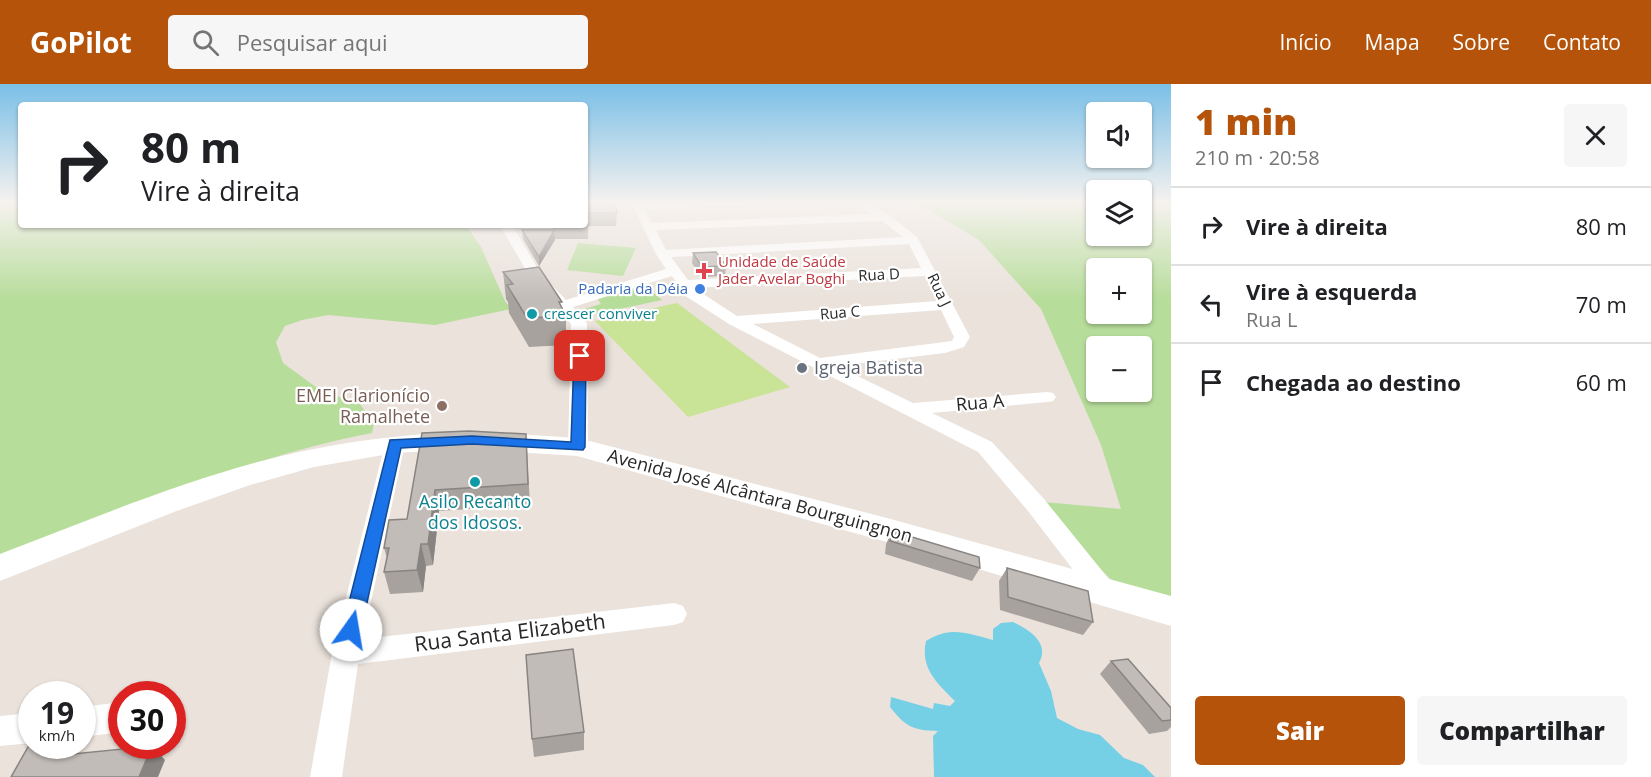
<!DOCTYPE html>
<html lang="pt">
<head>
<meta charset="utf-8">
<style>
  body { margin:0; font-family:"Open Sans",sans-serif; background:#f6f6f6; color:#202124; height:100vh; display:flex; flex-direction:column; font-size:22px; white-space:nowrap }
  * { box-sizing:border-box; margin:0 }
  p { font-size:20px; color:#757577 }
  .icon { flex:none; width:33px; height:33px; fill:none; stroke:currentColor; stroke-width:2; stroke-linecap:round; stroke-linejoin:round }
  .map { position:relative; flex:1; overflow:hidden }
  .details { display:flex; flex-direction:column; background:#fff; width:480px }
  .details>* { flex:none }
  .banner { position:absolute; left:18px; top:18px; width:570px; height:126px; border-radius:6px; box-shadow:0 2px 4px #0004; background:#fff; color:#202124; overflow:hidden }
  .tools { position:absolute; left:1086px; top:18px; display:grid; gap:12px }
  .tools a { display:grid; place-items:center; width:66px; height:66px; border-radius:6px; background:#fff; box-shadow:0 2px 4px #0004; font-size:30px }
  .speed { position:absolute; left:18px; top:597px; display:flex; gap:12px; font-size:30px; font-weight:700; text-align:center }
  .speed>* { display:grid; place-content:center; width:78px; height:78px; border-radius:50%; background:#fff; box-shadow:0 2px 4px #0004; line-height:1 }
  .speed small { font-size:15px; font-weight:400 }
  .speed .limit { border:9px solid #d22; background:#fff; color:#111 }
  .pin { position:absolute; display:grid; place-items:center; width:51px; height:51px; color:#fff; margin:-26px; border-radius:12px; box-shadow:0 3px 9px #0006 }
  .me { position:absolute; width:66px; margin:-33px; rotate:13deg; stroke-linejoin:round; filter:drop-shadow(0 0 4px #0008) }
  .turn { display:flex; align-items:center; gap:21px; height:126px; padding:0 24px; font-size:27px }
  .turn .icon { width:78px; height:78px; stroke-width:2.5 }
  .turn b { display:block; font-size:42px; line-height:51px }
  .round { display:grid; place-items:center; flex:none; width:63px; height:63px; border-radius:6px; background:#f6f6f6 }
  .head { display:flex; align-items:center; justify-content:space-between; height:102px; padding:0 24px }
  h1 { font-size:36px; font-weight:800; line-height:45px; color:#b45309 }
  .button { display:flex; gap:12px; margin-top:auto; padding:12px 24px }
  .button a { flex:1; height:69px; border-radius:6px; background:#b45309; color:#fff; font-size:24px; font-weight:800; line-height:69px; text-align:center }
  .button a+a { background:#f6f6f6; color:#202124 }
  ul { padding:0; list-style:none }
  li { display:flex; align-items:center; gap:18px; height:78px; padding:0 24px; border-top:2px solid #e0e0e0 }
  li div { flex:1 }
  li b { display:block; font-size:22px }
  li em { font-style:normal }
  header { display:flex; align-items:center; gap:36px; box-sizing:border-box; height:84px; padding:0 30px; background:#b45309; color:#fff }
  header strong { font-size:28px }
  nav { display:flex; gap:33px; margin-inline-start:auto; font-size:21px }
  .search { width:420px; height:54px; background:#f6f6f6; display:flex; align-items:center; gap:15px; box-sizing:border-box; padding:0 21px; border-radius:6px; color:#757577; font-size:22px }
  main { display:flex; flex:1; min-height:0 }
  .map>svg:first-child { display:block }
</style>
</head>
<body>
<header>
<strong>GoPilot</strong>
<div class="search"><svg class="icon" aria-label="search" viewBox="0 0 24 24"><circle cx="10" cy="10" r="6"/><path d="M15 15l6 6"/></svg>Pesquisar aqui</div>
<nav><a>Início</a><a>Mapa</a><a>Sobre</a><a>Contato</a></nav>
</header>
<main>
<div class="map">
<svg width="1171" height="693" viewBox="0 0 1171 693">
  <rect width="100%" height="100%" fill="#eae2db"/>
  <path fill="#b7dd9b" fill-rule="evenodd" d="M0,118H21V141H466L481,163L505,217L511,225L435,241L328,231L302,236L285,242L276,258L283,279L320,306L360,320L374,340L372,349C243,374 122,427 0,475Z
    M916,118H1096V152H1142V118H1171V523L1127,511L1048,434L1043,418L1121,425L1101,361L1041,225L979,156ZM1096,184H1142V230H1096ZM1096,262H1142V308H1096Z
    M578,159L636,164L623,192L567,186Z
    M647,203L662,216L582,233L584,225L601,220L597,214Z"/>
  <path fill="#c9e397" d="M677,219L790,303L688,333L595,237Z"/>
  <path fill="#75d0e5" d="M1013,538C1030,546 1050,559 1039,579L1051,607L1057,634L1078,645L1100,651L1124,674L1143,681L1155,693H934L933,652L938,647C912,646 906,643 890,623L891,613L933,625L934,619L950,622L955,617C937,599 920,584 926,557C951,542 966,549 993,556V545L1001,539Z"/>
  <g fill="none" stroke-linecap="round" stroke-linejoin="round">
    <path fill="#fff" fill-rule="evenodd" d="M631,118H753L748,121L645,126L652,139L871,130L852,118H865L889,131L917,153L970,253L964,263L945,269L837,282L913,319L1047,308L1053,309L1056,313L1053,317L1047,318L932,329L992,358L1044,415L1112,499L1116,506L1112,513L1103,516L1094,513L1028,427L978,368L729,240L687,213L672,192L573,223L587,239L588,363L585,368L578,369L571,368L568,363L571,240L531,195L500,141H512L541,190L566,216L666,185L656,170ZM882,137L903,153L666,166L656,146ZM909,160L921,184L688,196L671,173ZM925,192L937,217L737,232L694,204ZM941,226L954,253L952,257L820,274L753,240Z
      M395,354L402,356L405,360L363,555L674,519L683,522L687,530L683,538L674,541L358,580L342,693H310L332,569L385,360L388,356Z
      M122,618V648L82,653V623Z
      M32,629V659L0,662V632Z"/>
    <path fill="#fff" fill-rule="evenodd" d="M472,347L578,354L887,434L1171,512V542L887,458L577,372L472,365L395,369L314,383L250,401L174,428L0,497V470C103,431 206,386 314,365C367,354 419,350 472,347Z"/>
  </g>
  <path fill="#a7a29e" d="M585,118L617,129L616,142H588V155H555L539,182L523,155L522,146H553V141Z
    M693,169L726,182L725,192L701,193L692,179Z
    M503,188L562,223L566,232V261L529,263L509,229L508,218L506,215Z
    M422,349L526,350L530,421L439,427L433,481L426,482L423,508L390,510L384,488L387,474L384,464L407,435Z
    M892,447L980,484L972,497L885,470L886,460Z
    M1007,484L1093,538L1083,551L1000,526L999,497Z
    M1111,577L1171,624V643L1167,647L1149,650L1100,590Z
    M584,648V666L534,673L532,655Z"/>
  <path fill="#888481" d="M554,146L555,156L539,182V173Z
    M435,406L439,427L433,481L428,460Z
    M421,460L426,482L423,508L417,486Z
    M152,662L165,676L158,693H139Z"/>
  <path fill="#c2bcb8" stroke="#888481" stroke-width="1.5" d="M585,118H614L617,129H586L588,142L553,141H585Z
    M522,146H554L539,173Z
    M716,168L726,182L702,183L693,169Z
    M539,183L562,218H559L566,232L527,234L507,201L513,200L503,188Z
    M469,347L526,350L528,400L435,406L428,460H421L417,486L384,488L389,464H384L389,436L407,435L422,349Z
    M892,447L979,473L980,484L890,457Z
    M1007,484L1088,507L1093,538L1008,513Z
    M573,565L584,648L532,655L526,571Z
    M1128,575L1171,624V636L1162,637L1111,577Z
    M38,662H66L73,670L152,662L139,693H11L28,663Z"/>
  <linearGradient id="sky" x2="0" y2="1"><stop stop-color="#7abfe7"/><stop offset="0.55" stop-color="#f6f2ef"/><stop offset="1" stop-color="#f6f2ef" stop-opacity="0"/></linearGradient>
  <rect width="1171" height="215" fill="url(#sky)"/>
  <path fill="#1a73e8" stroke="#114b97" stroke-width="1.5" d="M580,268L586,272L585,363L583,366L472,360L401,364L361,546L358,551L351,554L345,551L342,546L390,356L472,352L571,358L574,272Z"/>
  <path fill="#e0444e" stroke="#fff" stroke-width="2" d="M701 178h6v6h6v6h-6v6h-6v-6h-6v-6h6z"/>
  <circle fill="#3f7fe0" stroke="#fff" stroke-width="2" cx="700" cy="205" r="6"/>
  <g fill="#0f9aa8" stroke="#fff" stroke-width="2">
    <circle cx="532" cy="230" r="6"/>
    <circle cx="475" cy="398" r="6"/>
  </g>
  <circle fill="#6b7280" stroke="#fff" stroke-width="2" cx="802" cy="284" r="6"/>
  <circle fill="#8d6e63" stroke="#fff" stroke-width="2" cx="442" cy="322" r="6"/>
  <g text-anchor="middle" stroke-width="4.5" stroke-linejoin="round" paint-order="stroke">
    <g font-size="15" fill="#be3a42" stroke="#fff" text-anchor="start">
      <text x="718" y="183">Unidade de Saúde<tspan x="718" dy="17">Jader Avelar Boghi</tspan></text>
    </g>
    <g font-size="15" fill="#282828" stroke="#fff">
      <text transform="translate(879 191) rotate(-3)" y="5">Rua D</text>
      <text transform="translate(939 206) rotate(64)" y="5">Rua J</text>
      <text transform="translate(840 229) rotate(-5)" y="5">Rua C</text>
    </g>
    <g font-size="15" fill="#366cbe" stroke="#fff" text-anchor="end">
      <text x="688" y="210">Padaria da Déia</text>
    </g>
    <g font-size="15" fill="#0d838f" stroke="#fff" text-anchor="start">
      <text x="544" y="235">crescer conviver</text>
    </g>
    <g font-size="18" fill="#5b616d" stroke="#fff" text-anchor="start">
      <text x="814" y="290">Igreja Batista</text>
    </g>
    <g font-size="18" fill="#785e54" stroke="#fff" text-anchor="end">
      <text x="430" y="318">EMEI Clarionício<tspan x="430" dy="21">Ramalhete</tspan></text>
    </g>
    <g font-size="18" fill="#282828" stroke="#fff">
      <text transform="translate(980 319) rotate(-5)" y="6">Rua A</text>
      <text transform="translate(760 412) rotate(15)" y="6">Avenida José Alcântara Bourguingnon</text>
    </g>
    <g font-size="18" fill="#0d838f" stroke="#fff">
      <text x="475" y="424">Asilo Recanto<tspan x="475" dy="21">dos Idosos.</tspan></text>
    </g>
    <g font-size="21" fill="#282828" stroke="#fff">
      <text transform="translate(510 549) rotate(-7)" y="7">Rua Santa Elizabeth</text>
    </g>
  </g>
</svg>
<div class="tools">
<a><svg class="icon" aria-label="sound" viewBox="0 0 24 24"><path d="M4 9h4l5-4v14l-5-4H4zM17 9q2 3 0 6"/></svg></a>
<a><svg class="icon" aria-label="layers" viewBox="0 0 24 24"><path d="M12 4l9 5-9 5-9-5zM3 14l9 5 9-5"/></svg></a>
<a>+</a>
<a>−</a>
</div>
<div class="speed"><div>19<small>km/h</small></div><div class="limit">30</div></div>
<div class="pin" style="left:580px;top:272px;background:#d93025"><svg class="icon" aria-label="arrive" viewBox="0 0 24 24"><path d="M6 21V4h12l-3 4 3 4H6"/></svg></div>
<svg class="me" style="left:351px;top:546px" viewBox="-20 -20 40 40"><circle r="19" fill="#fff"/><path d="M0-13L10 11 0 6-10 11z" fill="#1a73e8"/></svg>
<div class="banner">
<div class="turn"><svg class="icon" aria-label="right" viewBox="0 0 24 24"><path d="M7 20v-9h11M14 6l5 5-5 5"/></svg><div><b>80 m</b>Vire à direita</div></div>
</div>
</div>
<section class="details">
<div class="head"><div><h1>1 min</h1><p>210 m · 20:58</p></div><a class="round"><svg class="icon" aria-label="close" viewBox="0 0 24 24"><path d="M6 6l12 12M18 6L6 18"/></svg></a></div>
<ul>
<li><svg class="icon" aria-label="right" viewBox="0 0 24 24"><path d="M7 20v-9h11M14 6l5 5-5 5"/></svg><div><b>Vire à direita</b></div><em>80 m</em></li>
<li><svg class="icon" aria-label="left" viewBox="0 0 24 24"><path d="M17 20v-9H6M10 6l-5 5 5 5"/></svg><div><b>Vire à esquerda</b><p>Rua L</p></div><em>70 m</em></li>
<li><svg class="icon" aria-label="arrive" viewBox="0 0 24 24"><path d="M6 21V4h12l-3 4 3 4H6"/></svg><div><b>Chegada ao destino</b></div><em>60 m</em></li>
</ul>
<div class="button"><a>Sair</a><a>Compartilhar</a></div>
</section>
</main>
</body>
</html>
